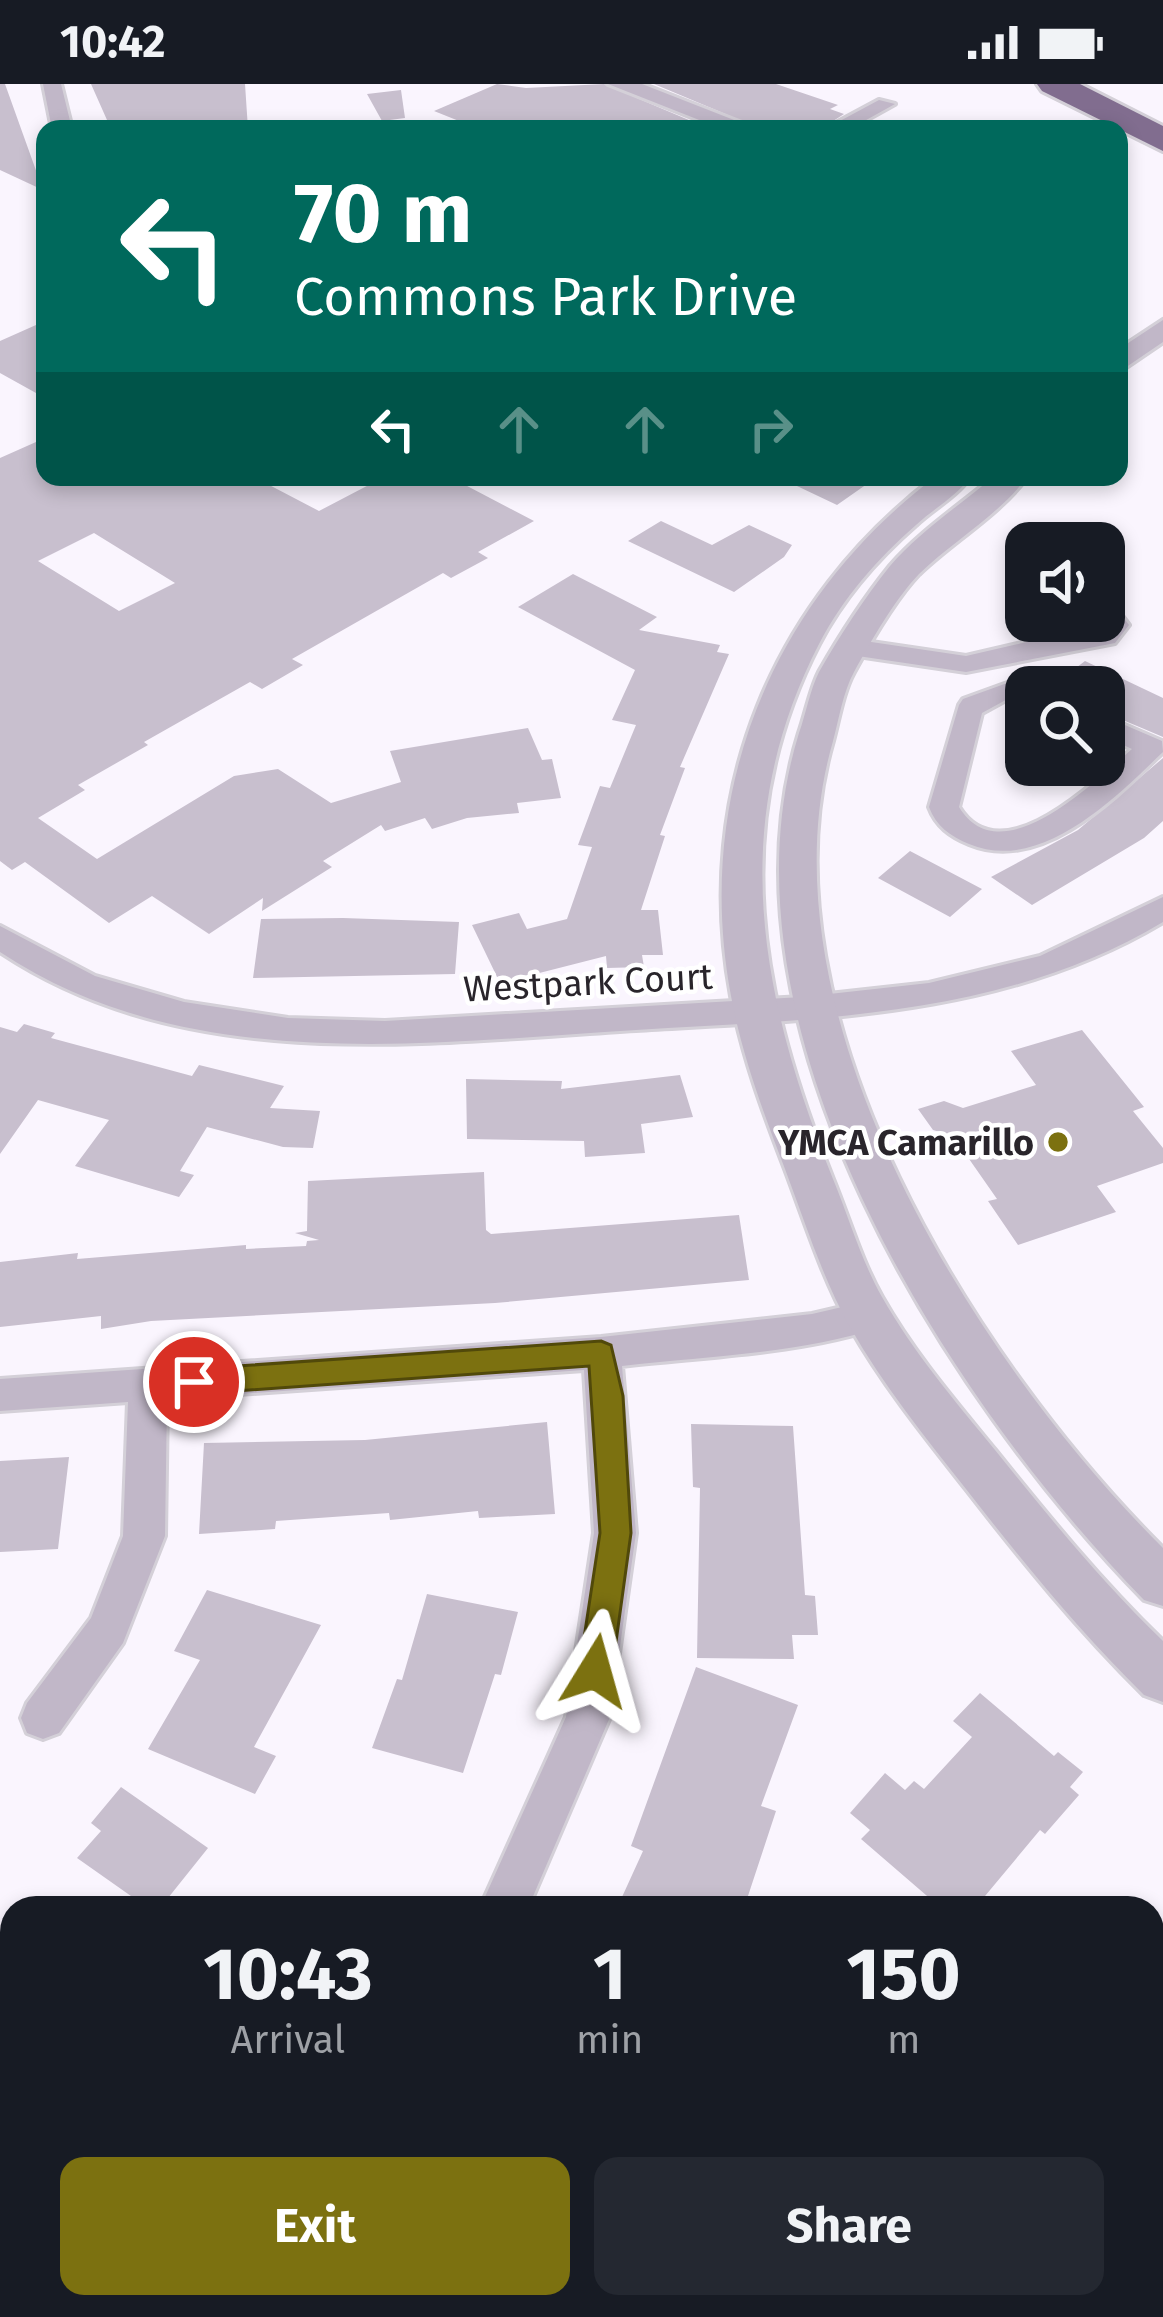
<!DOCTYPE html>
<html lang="en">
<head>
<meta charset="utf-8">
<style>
  body { margin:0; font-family:"Fira Sans",sans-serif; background:#242831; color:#f1f3f6; height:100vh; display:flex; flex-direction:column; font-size:45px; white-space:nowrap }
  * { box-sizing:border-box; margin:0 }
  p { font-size:39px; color:#9ea1a6 }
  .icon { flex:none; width:66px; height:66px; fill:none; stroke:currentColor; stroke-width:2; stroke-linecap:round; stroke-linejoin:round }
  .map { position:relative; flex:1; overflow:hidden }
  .side { position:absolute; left:0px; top:1812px; width:1164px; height:423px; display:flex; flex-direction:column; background:#171b24; border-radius:36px 36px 0 0; box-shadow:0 6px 18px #0003 }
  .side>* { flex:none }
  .hud { position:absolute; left:36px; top:36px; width:1092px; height:366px; border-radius:24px; box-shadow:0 6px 18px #0003; background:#00695c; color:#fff; overflow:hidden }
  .buttons { position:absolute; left:1005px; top:438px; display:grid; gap:24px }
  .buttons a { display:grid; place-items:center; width:120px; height:120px; border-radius:24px; background:#171b24; box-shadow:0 6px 18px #0003; font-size:60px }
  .pin { position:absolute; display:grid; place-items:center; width:102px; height:102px; color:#fff; margin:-51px; border:6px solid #fff; border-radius:50%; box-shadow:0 3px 12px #0007 }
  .me { position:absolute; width:132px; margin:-66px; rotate:8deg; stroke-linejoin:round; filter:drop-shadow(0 0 9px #0008) }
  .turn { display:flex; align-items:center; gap:42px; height:252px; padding:0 60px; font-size:54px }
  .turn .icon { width:156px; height:156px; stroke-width:2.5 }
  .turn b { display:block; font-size:84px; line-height:102px }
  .lanes { display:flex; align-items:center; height:114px; padding:0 60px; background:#0003; justify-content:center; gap:60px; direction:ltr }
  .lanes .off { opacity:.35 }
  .eta { display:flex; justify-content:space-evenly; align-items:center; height:204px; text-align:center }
  .eta b { font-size:72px; font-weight:700; line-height:84px }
  .action { display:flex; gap:24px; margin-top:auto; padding:24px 60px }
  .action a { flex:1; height:138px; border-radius:24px; background:#7c7110; color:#fff; font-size:48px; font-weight:700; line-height:138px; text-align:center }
  .action a+a { background:#242831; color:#f1f3f6 }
  .status { display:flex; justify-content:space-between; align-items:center; height:84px; padding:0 60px; background:#171b24; direction:ltr }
  .status svg { height:33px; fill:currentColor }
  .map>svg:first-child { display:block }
</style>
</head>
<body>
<div class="status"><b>10:42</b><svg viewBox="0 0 49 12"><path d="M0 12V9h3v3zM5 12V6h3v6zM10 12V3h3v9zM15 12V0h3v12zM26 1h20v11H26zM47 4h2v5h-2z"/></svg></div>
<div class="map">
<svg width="1163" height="2233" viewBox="0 0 1163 2233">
  <rect width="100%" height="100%" fill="#faf5fe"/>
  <path fill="#c8bfce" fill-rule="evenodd" d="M0,0H5L43,106L0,86Z
    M91,0H245L248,45H192L189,37L111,45Z
    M497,0L526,4L604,0L710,45H572L550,36L528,45H479L434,27Z
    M654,0H776L838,21L830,25L844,30L821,45H761Z
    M401,6L405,34L382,37L367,10Z
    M45,237V314L0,289V257Z
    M45,354V393H254L319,427L384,393H450L534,437L478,468L488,474L451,494L443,489L292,575L303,581L262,605L250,598L144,658L148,661L78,701L85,706L38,734L97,775L234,692L278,685L331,719L401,698L390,667L528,644L542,676L552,675L561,714L517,719L519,729L467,734L432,745L425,734L385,747L381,741L323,777L332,783L262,827L263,814L209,850L152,812L109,839L25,778L12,786L0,777V374ZM94,449L175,499L119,527L38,477Z
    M778,393H877L837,421Z
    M661,437L712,461L749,441L792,461L784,473L734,508L628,457Z
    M573,490L657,533L639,546L720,561L717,568L729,570L680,683L685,684L660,751L665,752L641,826H658L663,871H642L644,883L607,884L606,872L500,899L472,841L519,829L527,845L567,835L592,763L578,761L600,702L610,704L636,641L612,636L635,586L518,523Z
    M1085,577L1163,614V653L1104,628V603H1051Z
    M1163,674V737L1144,754L1032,821L991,793L1078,746Z
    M910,767L982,805L950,833L878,794Z
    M343,834L459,838L455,890L253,894L261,835Z
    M24,940L55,949L51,954L192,992L199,981L284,1002L270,1024L320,1027L313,1064L283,1063L207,1043L180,1087L194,1091L179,1113L75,1082L109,1036L38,1016L0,1070V943L17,948Z
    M1082,946L1144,1023L1133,1027L1163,1064V1079L1097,1102L1116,1128L1018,1161L988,1117L997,1115L953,1052L933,1046L918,1025L944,1017L963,1024L1036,1001L1011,967Z
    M680,991L693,1033L641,1040L645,1069L585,1073L584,1057L467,1055L466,995L562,997L561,1005Z
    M484,1088L486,1146L491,1150L739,1131L749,1196L495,1219L151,1237L101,1245V1232L0,1243V1178L78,1169L77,1175L246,1161V1165L306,1162L307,1157L319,1156L295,1149L307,1147L308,1097Z
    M547,1338L555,1430L479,1434L478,1427L390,1436L389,1429L276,1437L275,1445L199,1450L204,1359L365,1356Z
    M691,1340L793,1342L805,1511L815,1512L818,1551H792L794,1575L697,1574L700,1404L693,1403Z
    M69,1373L58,1465L0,1468V1377Z
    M207,1506L321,1541L254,1663L276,1672L255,1710L148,1665L200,1576L174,1567Z
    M427,1510L518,1528L501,1591L495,1590L463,1689L372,1664L397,1595L402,1596Z
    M696,1583L798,1621L761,1722L776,1727L744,1824H617L643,1767L631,1762Z
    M980,1609L1054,1672L1058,1668L1083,1688L1070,1703L1079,1711L1045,1750L1040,1746L975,1824H941L861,1755L870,1746L850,1729L885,1689L905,1706L914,1697L924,1705L972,1653L953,1637Z
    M121,1703L208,1764L160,1824H148L77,1774L101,1747L91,1739Z"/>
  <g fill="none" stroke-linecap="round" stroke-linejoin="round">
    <defs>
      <path id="minor" d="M43,0H61L72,45H52Z
        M879,16L895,20L850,45H825Z
        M1104,518L1113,520L1129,541L1115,559L966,588L851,571L837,563L851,555L966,572L1048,553L1038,545L1052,537L1077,547L1097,546L1098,537H1104Z
        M1010,598L1024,606L982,629L959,723C1001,792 1095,697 1132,665L1104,652V632L1162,657L1163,668C1115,714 1041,790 969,760C950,752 936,742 929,723L959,621L963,615Z
        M1163,813V838C1003,934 817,935 636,946C425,959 186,992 0,868V842L95,892L184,918L288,934L385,937L802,913L929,899L1040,872Z
        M868,1217L881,1221L887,1232L881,1243C799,1270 708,1272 622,1282L636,1449L610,1633L528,1824H480L566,1633L594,1449L584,1286L167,1315L165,1452L123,1559L59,1649L43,1655L27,1649L21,1634L27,1619L91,1534L123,1452L128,1318L0,1327V1295L601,1253L812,1230Z
        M0,2118L12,2123V2183L0,2178Z
        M45,2223H104L108,2233H50Z
        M157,2223H215L210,2233H153Z
        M985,2223H1041L1036,2233H981Z"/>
      <path id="tertiary" d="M608,0H642L757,45H722Z
        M1163,236V258L1119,288V265Z
        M935,393H970C957,412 933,425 916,441C877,475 843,514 819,560C725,742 761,915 833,1095C849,1134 861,1176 882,1213C913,1268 955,1317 995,1366C1048,1432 1102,1498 1163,1557V1618L1144,1611C1079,1547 1022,1477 966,1405C925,1353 883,1301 850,1243C822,1193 805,1138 785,1085C763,1028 742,971 731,912C693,708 772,517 935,393Z
        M993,393H1027C999,431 953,457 919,490C895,515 871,557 854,588C843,608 839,635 833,657C754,929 977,1279 1163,1464V1522L1144,1516C946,1313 708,942 799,649C806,629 810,606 819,588C839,553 865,513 890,482C918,449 960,421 993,393Z"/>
      <path id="motorway" d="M1037,0H1080L1163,42V67L1042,7Z"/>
    </defs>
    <use href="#minor" stroke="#d4d0d8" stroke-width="6"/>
    <use href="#tertiary" stroke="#d4d0d8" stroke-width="6"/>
    <use href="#motorway" stroke="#d4d0d8" stroke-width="6"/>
    <use href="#minor" fill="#c1b7c8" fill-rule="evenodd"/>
    <use href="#tertiary" fill="#c1b7c8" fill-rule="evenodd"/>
    <use href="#motorway" fill="#816d8f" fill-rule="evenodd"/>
  </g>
  <path fill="#7c7110" stroke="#51490a" stroke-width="3" d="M601,1257L611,1261L623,1312L631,1449L612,1587L607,1597L595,1602L584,1597L579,1587L600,1449L589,1282L194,1310L183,1306L179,1298L183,1289L194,1285Z"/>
  <circle fill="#7c7110" stroke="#fff" stroke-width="4.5" cx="1058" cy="1058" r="12"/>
  <g text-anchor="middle" stroke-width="9" stroke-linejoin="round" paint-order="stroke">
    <g font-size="36" fill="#29252b" stroke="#fff">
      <text transform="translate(588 898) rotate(-3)" y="13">Westpark Court</text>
    </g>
    <g font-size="36" font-weight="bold" fill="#29252b" stroke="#fff" text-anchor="end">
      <text x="1034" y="1071">YMCA Camarillo</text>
    </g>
  </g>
</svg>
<div class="buttons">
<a><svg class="icon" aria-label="sound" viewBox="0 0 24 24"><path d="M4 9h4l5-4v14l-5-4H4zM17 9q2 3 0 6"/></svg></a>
<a><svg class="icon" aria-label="search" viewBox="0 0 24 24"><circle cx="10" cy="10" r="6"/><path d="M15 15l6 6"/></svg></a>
</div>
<div class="pin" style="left:194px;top:1298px;background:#d93025"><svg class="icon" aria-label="arrive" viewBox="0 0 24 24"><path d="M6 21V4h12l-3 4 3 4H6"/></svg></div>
<svg class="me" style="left:595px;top:1587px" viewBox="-20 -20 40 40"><path d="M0-17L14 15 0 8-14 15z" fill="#7c7110" stroke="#fff" stroke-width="4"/></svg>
<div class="hud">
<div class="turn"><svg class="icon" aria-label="left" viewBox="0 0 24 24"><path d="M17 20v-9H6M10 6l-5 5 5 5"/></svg><div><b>70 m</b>Commons Park Drive</div></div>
<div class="lanes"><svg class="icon" aria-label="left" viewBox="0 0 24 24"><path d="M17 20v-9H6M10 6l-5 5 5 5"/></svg><svg class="icon off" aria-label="ahead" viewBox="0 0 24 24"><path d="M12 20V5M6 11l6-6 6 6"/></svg><svg class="icon off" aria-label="ahead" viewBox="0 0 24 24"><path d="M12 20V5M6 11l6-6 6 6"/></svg><svg class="icon off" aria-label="right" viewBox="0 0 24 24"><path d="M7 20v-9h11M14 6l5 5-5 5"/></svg></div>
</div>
<section class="side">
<div class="eta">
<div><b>10:43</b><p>Arrival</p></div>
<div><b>1</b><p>min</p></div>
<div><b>150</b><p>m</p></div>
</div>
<div class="action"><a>Exit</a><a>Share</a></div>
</section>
</div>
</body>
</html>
